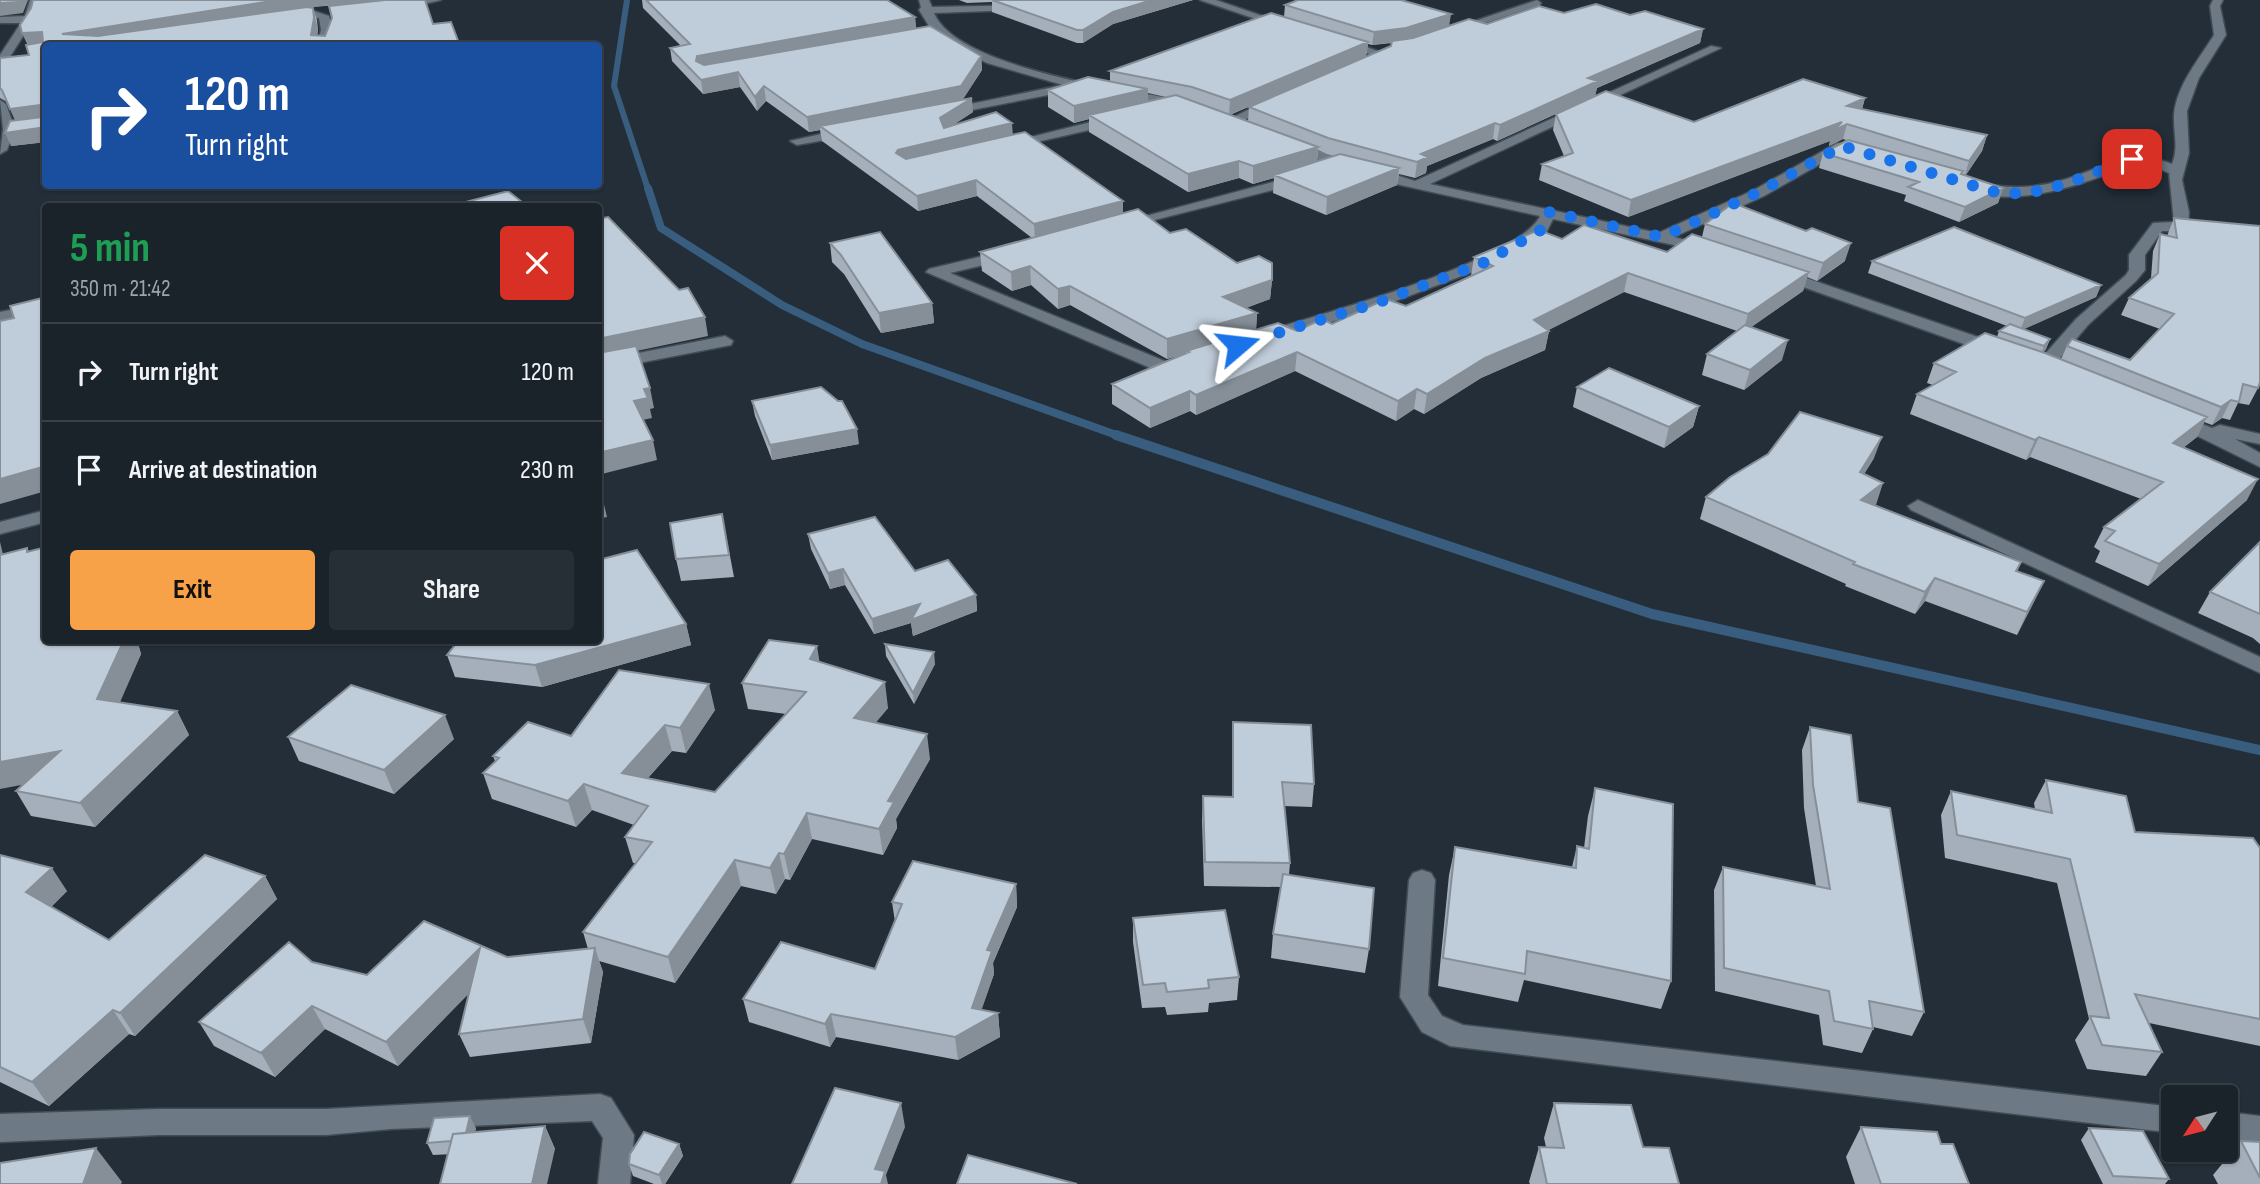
<!DOCTYPE html>
<html lang="en">
<head>
<meta charset="utf-8">
<style>
  body { margin:0; font-family:"Sofia Sans Condensed",sans-serif; background:#272f36; color:#f1f3f6; height:100vh; display:flex; flex-direction:column; font-size:26px; white-space:nowrap }
  * { box-sizing:border-box; margin:0 }
  p { font-size:23px; color:#9fa4a8 }
  .icon { flex:none; width:38px; height:38px; fill:none; stroke:currentColor; stroke-width:2; stroke-linecap:round; stroke-linejoin:round }
  .map { position:relative; flex:1; overflow:hidden }
  .sheet { position:absolute; left:42px; top:203px; width:560px; height:441px; display:flex; flex-direction:column; background:#1a222a; border-radius:7px; box-shadow:0 2px 5px #0004,0 0 0 2px #383f47 }
  .sheet>* { flex:none }
  .top-card { position:absolute; left:42px; top:42px; width:560px; height:147px; border-radius:7px; box-shadow:0 2px 5px #0004,0 0 0 2px #383f47; background:#1a4fa0; color:#fff; overflow:hidden }
  .needle { width:46px; rotate:234deg }
  .buttons { position:absolute; left:2161px; top:1085px; display:grid; gap:14px }
  .buttons a { display:grid; place-items:center; width:77px; height:77px; border-radius:7px; background:#1a222a; box-shadow:0 2px 5px #0004,0 0 0 2px #383f47; font-size:35px }
  .pin { position:absolute; display:grid; place-items:center; width:60px; height:60px; color:#fff; margin:-30px; border-radius:14px; box-shadow:0 4px 10px #0006 }
  .me { position:absolute; width:77px; margin:-38px; rotate:73deg; stroke-linejoin:round; filter:drop-shadow(0 0 5px #0008) }
  .turn { display:flex; align-items:center; gap:24px; height:147px; padding:0 28px; font-size:32px }
  .turn .icon { width:91px; height:91px; stroke-width:2.5 }
  .turn b { display:block; font-size:49px; line-height:60px }
  .round { display:grid; place-items:center; flex:none; width:74px; height:74px; border-radius:7px; background:#272f36 }
  .summary { display:flex; align-items:center; justify-content:space-between; height:119px; padding:0 28px }
  h1 { font-size:42px; font-weight:700; line-height:52px; color:#1e9e55 }
  .primary-button { display:flex; gap:14px; margin-top:auto; padding:14px 28px }
  .primary-button a { flex:1; height:80px; border-radius:7px; background:#f7a149; color:#111; font-size:28px; font-weight:700; line-height:80px; text-align:center }
  .primary-button a+a { background:#272f36; color:#f1f3f6 }
  ul { padding:0; list-style:none }
  li { display:flex; align-items:center; gap:21px; height:98px; padding:0 28px; border-top:2px solid #383f47 }
  li div { flex:1 }
  li b { display:block; font-size:26px }
  li em { font-style:normal }
  .map>svg:first-child { display:block }
</style>
</head>
<body>
<div class="map">
<svg width="2260" height="1184" viewBox="0 0 2260 1184">
  <rect width="100%" height="100%" fill="#232e38"/>
  <g fill="none" stroke-linecap="round" stroke-linejoin="round">
    <path stroke="#395d7f" stroke-width="6" d="M627,0L614,86L648,189"/>
    <path stroke="#395d7f" stroke-width="8" d="M648,188L661,228L782,305L862,344L1122,437"/>
    <path stroke="#395d7f" stroke-width="10" d="M1116,435L1652,614L2260,750"/>
    <defs>
      <path id="street" d="M30,0H40L34,19L4,66L0,68V55L21,23H0V17L25,16Z
        M419,0H441L398,10L393,7Z
        M919,0H929L932,7L1024,5V9L1020,10L934,13C953,60 1084,83 1130,92C1147,95 1175,96 1187,106L1181,110L1079,89L941,116V110L1063,85L987,63L953,46L929,26L919,10L921,7Z
        M1200,0H1216L1292,26L1282,28Z
        M1537,0L1541,3L1540,5L1455,33L1445,31Z
        M2213,0H2223L2220,6L2226,35L2199,78L2187,111L2189,153L2182,180L2189,212L2188,227L2181,231H2162L2145,255V270L2136,281L2088,325L2050,370H2038L2035,366L2038,362L2076,319L2126,275L2129,270V255L2153,223L2174,222L2169,173C2158,168 2145,161 2132,163C2122,165 2112,172 2102,176C2071,188 1997,210 1969,186L1976,182C2006,189 2034,189 2063,180C2105,168 2127,146 2172,164C2179,147 2173,132 2174,114C2177,85 2199,59 2214,35L2210,6Z
        M311,10L329,16L333,30L329,46H317L321,30L319,18H288L283,15Z
        M1337,39H1345L1391,56L1372,66H1364V62L1375,56L1337,43Z
        M1711,46L1721,48L1430,184L1658,233L1754,190L1837,143L1853,145V151H1843L1764,196L1674,237L1711,247V253L1553,219L1546,233L1488,266L1385,305L1271,341L1265,342L1257,337L1259,333C1312,317 1519,261 1540,216L1387,182L1285,149V143H1295L1415,181Z
        M1269,99L1279,102L1235,125L1224,122Z
        M0,100L6,104L15,129L7,150L0,154L3,129Z
        M1115,116L1121,120L1120,123L1006,149L999,145Z
        M848,128L854,132L853,135L797,145L790,141Z
        M1299,175L1306,179L1304,182L1123,228L1116,224Z
        M1008,250L1013,252V258L950,273L1167,362L1185,357L1193,362L1172,372H1160L926,272L929,269Z
        M1780,269L2004,346L2006,350L1998,355L1992,354L1775,277V271Z
        M46,303V313L0,322V312Z
        M725,336L733,341L731,345L598,371V361Z
        M2175,413L2212,428L2220,425L2260,434V444L2235,439L2260,453V467L2169,422L2166,418L2169,414Z
        M1918,500L2260,657V673L1911,510L1908,506Z
        M46,510V522L0,534V522Z
        M1422,870L1431,873L1435,880L1428,995L1442,1016L1463,1025L2174,1107V1133L1450,1046L1422,1032L1400,997L1409,880L1413,873Z
        M600,1094L611,1098L634,1135L630,1184H598L603,1138L592,1121L391,1129L326,1135H159L0,1142V1114L159,1109H326Z
        M2226,1112L2260,1116V1144L2226,1140Z"/>
    </defs>
    <use href="#street" stroke="#434c54" stroke-width="3"/>
    <use href="#street" fill="#6d7984" fill-rule="evenodd"/>
  </g>
  <path fill="#a4afbb" fill-rule="evenodd" d="M425,0L433,24L460,46H46V142L11,146L15,120L7,102L0,98V58L29,55L27,45L31,8ZM353,4L325,36H317L318,30L317,20L313,8L311,7Z
    M642,0H887L915,17L916,28L981,56L982,70L962,100L973,112L953,125L1012,135L1123,201V213L1237,263L1272,280L1270,299L1246,308L1257,313L1256,329L1297,331L1332,324L1406,306L1471,276L1474,257L1562,239L1667,252L1702,237L1705,224L1845,261L1817,281L1807,277L1803,291L1751,327L1782,360L1744,390L1702,375L1707,354L1737,331L1624,292L1548,330L1549,331L1545,350L1481,378L1424,414L1414,409L1396,421L1295,371L1196,415L1190,411L1150,428L1112,404V384L1185,354L1167,359L1070,305L1058,309L1031,285L1012,291L982,271L980,252L1032,238L977,196L918,211L822,141L820,130L809,132L766,101L757,111L740,87L703,94L672,61L670,48L681,46L643,8Z
    M959,0H1193L1113,24L1083,43H1077L992,12V2L967,3Z
    M1285,5L1449,26L1487,24L1564,13L1630,15L1703,29L1700,43L1597,88L1595,96L1497,141L1493,139L1427,166L1426,173L1415,178L1399,174L1397,185L1326,215L1273,193L1274,178L1253,184L1239,178L1188,192L1089,132V119L1074,123L1048,107V90L1110,81V71L1284,17ZM1392,43L1391,46L1249,107L1248,121L1230,115L1366,56L1368,44L1372,45ZM1148,93L1166,97L1148,101ZM1318,150L1327,154L1335,156L1317,161Z
    M1865,98L1862,109L1987,135L1982,151L1965,176L2003,188L1998,203L1959,222L1904,201L1906,195L1819,168L1823,153L1846,140L1843,139L1829,146L1830,141L1628,217L1539,180L1542,164L1564,156L1553,130L1556,114L1694,122Z
    M2174,218L2258,388L2249,405L2238,403L2230,420L2222,418L2212,425L2204,422L2197,437L2183,448L2247,500L2148,586L2095,562L2100,551L2094,547L2104,527L2141,499L2030,457L2026,460L1910,414L1917,394L1933,385L1927,383L1934,363L1997,337L1999,331L2007,326L1868,273L1872,261L2101,285L2096,297L2023,329L2050,339L2046,349L2043,353L2061,359L2067,346L2130,360L2160,329L2121,315L2129,298L2151,278L2153,251L2160,234L2167,236Z
    M830,243L932,303L934,323L881,333L844,274L832,262Z
    M1577,387L1699,406L1693,427L1664,448L1573,407Z
    M752,401L859,444L772,460L755,416Z
    M1874,458L1864,474L1875,505L2021,562L2017,572L2044,581L2017,635L1925,601L1915,614L1845,586L1846,584L1700,519L1706,497Z
    M722,514L734,577L681,581L676,559Z
    M808,534L915,571L976,595L977,611L913,636L911,623L874,634L845,585L830,589L811,549Z
    M2260,542V644L2253,638L2198,613L2210,592Z
    M27,548L29,551L46,640H137L141,654L119,703L177,711L189,735L95,827L31,816L16,791L24,784L3,554Z
    M686,624L691,645L542,687L455,677L447,655Z
    M885,644L935,664L914,704L886,656Z
    M819,662L888,708L875,723L930,759L896,819L897,828L883,855L812,839L790,880L785,879L776,894L741,886L675,983L599,961L603,972L591,1043L470,1057L459,1034L469,993L398,1066L325,1029L275,1077L214,1046L199,1022L312,962L367,975L507,957L588,949L583,932L636,863H633L625,837L634,825L592,810L576,827L492,799L483,773L495,761L493,756L571,736L715,710L686,753L672,751L648,778L715,792L786,714L748,709L742,683Z
    M1233,722L1314,784L1312,807L1284,806L1290,863L1289,875L1369,949L1365,973L1271,958L1273,934L1281,887L1204,886L1202,820L1203,796L1232,797Z
    M1810,727L1858,802L1924,1012L1912,1036L1873,1027V1029L1862,1053L1823,1045L1819,1015L1715,991L1714,890L1723,867L1816,886L1804,808L1802,750Z
    M288,737L454,739L394,794L299,761Z
    M2046,780L2135,832L2260,848V1046L2149,1023L2162,1052L2146,1076L2087,1069L2075,1040L2089,1019L2057,883L1945,858L1941,815L1951,791L2035,809L2034,803Z
    M1595,788L1671,981L1661,1009L1524,980L1518,1002L1438,986L1449,875L1455,847L1572,867L1577,846L1584,848L1588,816Z
    M0,855L67,891L51,907L109,940L265,876L277,899L135,1036L129,1034L49,1106L0,1082Z
    M1016,884L1017,907L993,963L994,974L981,1010L998,1013L1000,1037L958,1060L836,1037L830,1047L749,1022L743,999L875,969L895,922L892,902Z
    M1133,918L1239,977L1237,1000L1209,1003L1208,1012L1167,1015L1165,1007L1142,1008L1133,942Z
    M1554,1103L1643,1147L1679,1184H1530L1529,1182L1539,1147H1546L1544,1138Z
    M545,1126L555,1149L433,1155L427,1143L476,1128L475,1132Z
    M1861,1127L1941,1144L1969,1184H1855L1846,1157Z
    M2089,1128L2169,1179L2165,1184H2103L2081,1140Z
    M2241,1141L2260,1142V1184H2218L2213,1175Z
    M679,1144L683,1156L665,1184H654L633,1176L629,1164Z"/>
  <path fill="#868f98" d="M18,0H28L23,13L0,16V3Z
    M278,0H394L311,7L72,46L62,34Z
    M1152,0H1193L1113,24L1083,43V30L1113,12Z
    M313,8L318,30L315,46L311,35Z
    M1451,14L1449,27L1404,41L1372,45L1374,32Z
    M915,17L916,30L700,70L696,61L697,56Z
    M1703,29L1700,43L1597,88L1595,96L1497,141L1500,125L1588,78Z
    M42,32L48,44L28,46L22,33Z
    M1368,42L1366,56L1229,115L1230,100Z
    M981,56L982,70L962,101L820,126V130L809,132L807,117Z
    M738,72L740,87L703,94L701,80Z
    M764,86L766,101L757,111L755,97Z
    M1148,89V105L1089,115V119L1074,123V106Z
    M972,98L973,112L941,133L940,118Z
    M1865,98L1861,113L1847,106Z
    M40,105L46,118L16,122L10,109Z
    M1842,122L1847,124L1843,139L1829,146L1830,141L1628,217L1631,200Z
    M1012,123L1013,137L899,164L896,153L898,150Z
    M1495,123L1493,139L1427,166L1426,173L1415,178L1417,162L1421,154Z
    M46,127V142L11,146L5,133Z
    M1987,135L1982,151L1964,178L1969,161Z
    M1318,147L1317,164L1274,175V178L1253,184V166Z
    M1239,161V178L1188,192V174Z
    M1399,168L1397,185L1326,215L1327,197Z
    M976,180L977,196L918,211L917,196Z
    M2003,188L1998,203L1959,222L1965,207Z
    M1123,201V217L1035,240L1034,224Z
    M1851,243L1845,261L1817,281L1823,263Z
    M1030,266L1031,285L1012,291L1011,272Z
    M1809,272L1803,291L1743,333L1748,314Z
    M1628,273L1624,292L1537,336L1549,331L1545,350L1481,378L1424,414L1427,394L1534,320Z
    M1272,280L1270,299L1222,316L1223,297Z
    M2101,285L2096,297L2020,331L2025,318Z
    M1070,286V305L1058,309V289Z
    M932,303L934,323L881,333L879,313Z
    M1257,313L1256,332L1186,351V353L1167,359V339Z
    M705,317L708,336L598,359V339Z
    M2050,339L2046,349L2040,356L2044,346Z
    M1788,340L1782,360L1744,390L1750,370Z
    M1297,352L1295,371L1196,415V395Z
    M650,388L654,408L650,409L652,418L638,421L634,401L644,389Z
    M1417,389L1414,409L1396,421L1398,401Z
    M1190,391V411L1150,428V408Z
    M2231,400L2222,418L2212,425L2221,407Z
    M1699,406L1693,427L1664,448L1669,427Z
    M2207,417L2197,437L2163,463L2173,443Z
    M857,429L859,444L772,460L770,445Z
    M1882,437L1874,458L1852,494L1860,472Z
    M2039,437L2030,457L2026,460L2035,440Z
    M653,440L657,460L598,475V453Z
    M46,466V491L0,504V479Z
    M2258,479L2247,500L2148,586L2159,564Z
    M1883,483L1876,505L1861,500Z
    M602,496L607,517L598,519V497Z
    M0,542L9,579L0,563Z
    M843,569L845,585L830,589L828,573Z
    M1935,578L1925,601L1915,614L1925,592Z
    M2044,581L2033,604L2017,635L2027,612Z
    M976,595L977,611L913,636L911,623L874,634L872,619L920,604Z
    M686,624L691,645L542,687L535,665Z
    M124,640H137L141,654L111,723L97,699Z
    M817,646L821,671L810,659Z
    M934,652L935,664L914,704L913,693Z
    M885,682L888,708L858,744L854,718Z
    M709,684L715,710L686,753L680,728Z
    M177,711L189,735L95,827L80,803Z
    M445,715L454,739L394,794L384,770Z
    M665,725L672,751L629,799L622,773Z
    M927,734L930,759L896,819L897,828L883,855L879,829L888,801Z
    M60,751L74,775L0,789V762Z
    M584,784L592,810L576,827L568,801Z
    M807,813L812,839L790,880L784,854Z
    M779,853L785,879L776,894L770,868Z
    M735,860L741,886L675,983L668,957Z
    M52,868L67,891L42,916L26,892Z
    M265,876L277,899L135,1036L120,1013Z
    M1016,884L1017,907L993,963L994,974L976,1026L998,1013L1000,1037L958,1060L955,1037L972,1008L987,950Z
    M480,948L490,972L398,1066L386,1042Z
    M595,948L603,972L591,1043L583,1019Z
    M312,1006L325,1029L275,1077L261,1053Z
    M113,1010L129,1034L49,1106L32,1082Z
    M831,1014L836,1037L830,1047L825,1024Z
    M901,1103L905,1127L886,1175L888,1184H878L875,1169Z
    M470,1116L476,1128L470,1152L465,1140Z
    M545,1126L555,1149L547,1184H532Z
    M679,1144L683,1156L665,1184H662L659,1175Z
    M96,1148L122,1182L121,1184H83Z"/>
  <path fill="#bfccd9" stroke="#868f98" stroke-width="2" d="M0,0H18V2L0,3Z
    M33,0H278L62,34L98,36L307,7L313,8L314,18L311,35L325,36L332,18L329,6L385,0H425L433,24L451,22L460,46H46V127L5,133L10,121L42,117L43,108L40,105L10,109L2,90L0,88V58L29,55L26,45L43,42L42,32L22,33L20,25L31,8Z
    M646,0H887L915,17L697,56L696,61L704,65L930,26L981,56L961,86L807,117L764,86L755,97L738,72L701,80L670,48L690,44Z
    M992,0H1152L1113,12L1083,30H1077Z
    M1298,0H1401L1451,14L1406,28L1374,32L1285,5Z
    M1596,4L1630,15L1645,11L1703,29L1588,78L1598,81L1500,125L1495,123L1421,154L1428,157L1417,162L1328,138L1249,107L1391,46L1392,41L1413,38L1469,19L1487,24L1539,6L1564,13Z
    M1271,13L1368,42L1230,100L1192,87L1110,71Z
    M1088,77L1148,89L1074,106L1048,90Z
    M1803,79L1865,98L1847,106L1987,135L1969,161L1847,124L1833,131L1842,122L1631,200L1542,164L1573,153L1556,114L1606,91L1694,122Z
    M1176,95L1318,147L1253,166L1239,161L1188,174L1089,115Z
    M972,98L940,118L944,128L996,112L1012,123L898,150L896,153L906,159L1025,132L1123,201L1034,224L976,180L917,196L820,126Z
    M1848,140L1963,171L1961,174L2003,188L1965,207L1908,187L1919,182L1823,153Z
    M1340,154L1399,168L1327,197L1274,175Z
    M508,191L527,206H466L462,203Z
    M1733,203L1806,231L1812,228L1851,243L1823,263L1705,224Z
    M1138,209L1170,233L1186,229L1237,263L1259,256L1272,263V280L1223,297L1257,313L1167,339L1070,286L1058,289L1030,266L1011,272L980,252Z
    M608,217L679,290L688,288L705,317L598,339V219Z
    M2174,218L2260,226V382L2258,388L2243,384L2239,402L2231,400L2221,407L2067,346L2072,339L2130,360L2174,314L2129,298L2158,273L2160,234L2177,238Z
    M1584,225L1667,252L1692,234L1809,272L1748,314L1628,273L1534,320L1549,331L1485,358L1427,394L1417,389L1398,401L1297,352L1196,395L1190,391L1150,408L1112,384L1189,352L1186,351L1278,323L1297,331L1322,319L1332,324L1386,299L1406,306L1493,266L1474,257L1539,230L1562,239Z
    M1954,227L2101,285L2025,318L1872,261Z
    M880,232L932,303L879,313L841,255L830,243Z
    M46,297V466L0,479V321L14,318L10,306Z
    M2010,324L2050,339L2044,346L1999,331Z
    M1745,325L1788,340L1750,370L1707,354Z
    M1985,333L2045,353L2207,417L2173,443L2258,479L2159,564L2105,541L2115,531L2104,527L2163,482L2039,437L2035,440L1917,394L1956,372L1934,363Z
    M636,346L650,388L644,389L648,398L634,401L653,440L598,453V353Z
    M1609,368L1699,406L1669,427L1577,387Z
    M821,387L838,401H842L857,429L770,445L752,401Z
    M1800,412L1882,437L1860,472L1883,483L1861,500L2021,562L2016,571L2044,581L2027,612L1935,578L1925,592L1853,564L1855,562L1706,497L1730,477L1768,454Z
    M722,514L729,555L676,559L670,523Z
    M875,517L915,571L948,560L976,595L911,620L920,604L872,619L843,569L828,573L808,534Z
    M2260,542V614L2210,592Z
    M46,547V640H124L97,699L177,711L80,803L16,791L60,751L0,762V555L27,548V552Z
    M637,550L686,624L535,665L447,655L459,640H598V560Z
    M769,640L817,646L810,659L885,682L854,718L927,734L888,801L894,802L879,829L807,813L784,854L779,853L770,868L735,860L668,957L583,932L652,842L625,837L648,806L584,784L568,801L483,773L499,758L493,756L528,722L571,736L619,670L709,684L680,728L665,725L622,773L715,792L806,692L742,683Z
    M885,644L934,652L913,693Z
    M351,685L445,715L384,770L288,737Z
    M1233,722L1311,725L1314,784L1282,782L1290,863L1205,862L1203,796L1233,797Z
    M1810,727L1851,735L1858,802L1890,808L1924,1012L1869,1001L1873,1029L1834,1021L1829,991L1724,968L1723,867L1830,889L1813,785Z
    M2046,780L2126,796L2135,832L2253,838L2260,848V1019L2135,994L2162,1052L2102,1045L2090,1016L2109,1018L2070,859L1957,835L1951,791L2052,813Z
    M1595,788L1673,804L1671,981L1527,951L1525,974L1443,958L1455,847L1576,868L1577,846L1589,849Z
    M0,855L52,868L26,892L109,940L205,855L265,876L120,1013L113,1010L32,1082L0,1067Z
    M913,861L1016,884L987,950L992,951L972,1008L998,1013L955,1037L831,1014L825,1024L743,999L781,942L875,969L902,904L892,902Z
    M1283,874L1374,888L1369,949L1273,934Z
    M1225,910L1239,977L1208,980L1209,988L1167,992L1165,983L1143,985L1133,918Z
    M424,921L507,957L595,948L583,1019L459,1034L480,948L386,1042L312,1006L261,1053L199,1022L289,942L312,962L367,975Z
    M835,1088L901,1103L875,1169L885,1171L881,1184H792Z
    M1554,1103L1631,1105L1643,1147L1669,1148L1679,1184H1547L1539,1147L1564,1148Z
    M470,1116L466,1133L453,1134L451,1141L427,1143L434,1118Z
    M545,1126L532,1184H440L453,1134Z
    M1861,1127L1937,1132L1941,1144H1953L1969,1184H1881Z
    M2089,1128L2143,1131L2169,1179L2113,1176Z
    M644,1132L679,1144L659,1175L629,1164L630,1154Z
    M2241,1141L2260,1142V1178Z
    M96,1148L83,1184H0V1163Z
    M968,1155L1077,1184H957Z"/>
  <g fill="none" stroke-linecap="round" stroke-linejoin="round">
    <path stroke="#1a73e8" stroke-width="12" stroke-dasharray="0 21.6" d="M1238,345L1379,302L1483,263L1541,230L1549,212L1662,237L1759,192L1842,146L1991,191C2041,201 2086,174 2132,159"/>
  </g>
</svg>
<div class="buttons">
<a><svg class="needle" viewBox="-14 -14 28 28"><path d="M0-13l5 13h-10z" fill="#e53935"/><path d="M0 13l5-13h-10z" fill="#9fa4a8"/></svg></a>
</div>
<div class="pin" style="left:2132px;top:159px;background:#d93025"><svg class="icon" aria-label="arrive" viewBox="0 0 24 24"><path d="M6 21V4h12l-3 4 3 4H6"/></svg></div>
<svg class="me" style="left:1238px;top:345px" viewBox="-20 -20 40 40"><path d="M0-17L14 15 0 8-14 15z" fill="#1a73e8" stroke="#fff" stroke-width="4"/></svg>
<div class="top-card">
<div class="turn"><svg class="icon" aria-label="right" viewBox="0 0 24 24"><path d="M7 20v-9h11M14 6l5 5-5 5"/></svg><div><b>120 m</b>Turn right</div></div>
</div>
<section class="sheet">
<div class="summary"><div><h1>5 min</h1><p>350 m · 21:42</p></div><a class="round" style="background:#d93025;color:#fff"><svg class="icon" aria-label="close" viewBox="0 0 24 24"><path d="M6 6l12 12M18 6L6 18"/></svg></a></div>
<ul>
<li><svg class="icon" aria-label="right" viewBox="0 0 24 24"><path d="M7 20v-9h11M14 6l5 5-5 5"/></svg><div><b>Turn right</b></div><em>120 m</em></li>
<li><svg class="icon" aria-label="arrive" viewBox="0 0 24 24"><path d="M6 21V4h12l-3 4 3 4H6"/></svg><div><b>Arrive at destination</b></div><em>230 m</em></li>
</ul>
<div class="primary-button"><a>Exit</a><a>Share</a></div>
</section>
</div>
</body>
</html>
